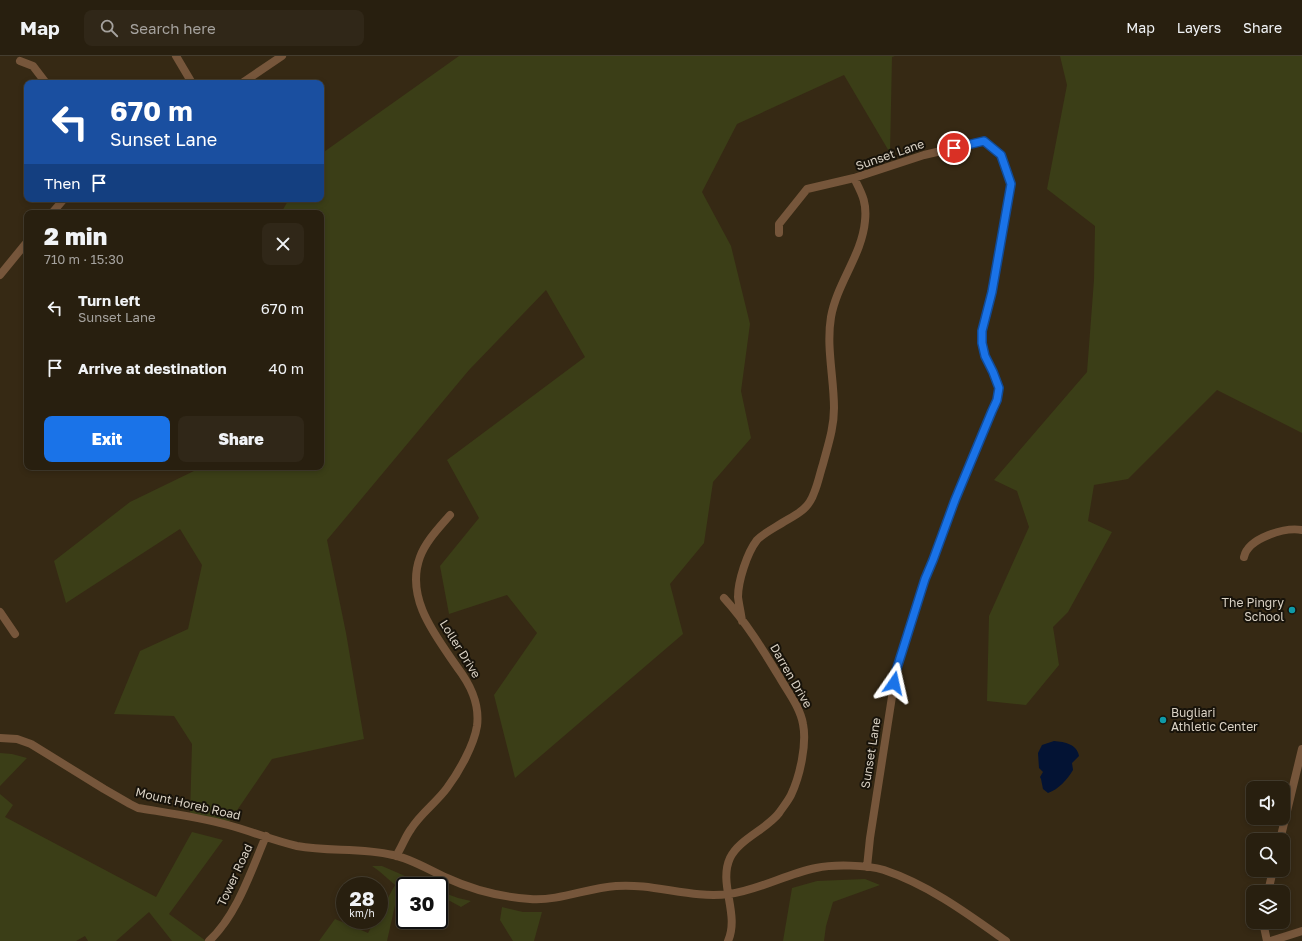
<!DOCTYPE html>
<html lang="en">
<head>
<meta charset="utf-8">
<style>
  body { margin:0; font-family:"Golos Text",sans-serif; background:#302718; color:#f1f3f6; height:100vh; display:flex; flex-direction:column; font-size:15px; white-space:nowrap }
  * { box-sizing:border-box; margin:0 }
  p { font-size:13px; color:#a5a29e }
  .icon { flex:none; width:22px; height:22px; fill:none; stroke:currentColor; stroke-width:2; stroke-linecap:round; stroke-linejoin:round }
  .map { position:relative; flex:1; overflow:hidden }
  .sheet { position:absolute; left:24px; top:154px; width:300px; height:260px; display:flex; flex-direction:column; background:#281f0f; border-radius:8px; box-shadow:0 2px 6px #0003,0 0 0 1px #443d2f }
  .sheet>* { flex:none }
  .hud { position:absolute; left:24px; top:24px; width:300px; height:122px; border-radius:8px; box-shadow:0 2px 6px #0003,0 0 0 1px #443d2f; background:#1a4fa0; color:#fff; overflow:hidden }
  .fabs { position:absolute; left:1246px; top:725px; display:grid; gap:8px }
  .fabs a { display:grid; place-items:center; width:44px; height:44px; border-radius:8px; background:#281f0f; box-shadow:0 2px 6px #0003,0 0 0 1px #443d2f; font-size:20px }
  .speed { position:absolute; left:336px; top:821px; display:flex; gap:8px; font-size:20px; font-weight:700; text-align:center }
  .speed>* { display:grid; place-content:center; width:52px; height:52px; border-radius:50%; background:#281f0f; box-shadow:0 2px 6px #0003,0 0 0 1px #443d2f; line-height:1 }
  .speed small { font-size:10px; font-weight:400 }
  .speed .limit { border:2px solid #111; border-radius:6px; background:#fff; color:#111 }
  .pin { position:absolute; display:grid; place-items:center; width:34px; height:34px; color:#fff; margin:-17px; border:2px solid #fff; border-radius:50%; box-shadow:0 1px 4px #0007 }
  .me { position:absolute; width:44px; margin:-22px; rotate:11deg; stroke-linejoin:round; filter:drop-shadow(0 0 3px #0008) }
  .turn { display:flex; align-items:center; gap:14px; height:84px; padding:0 20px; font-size:18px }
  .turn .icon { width:52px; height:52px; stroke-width:2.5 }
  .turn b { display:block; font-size:28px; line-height:34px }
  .then { display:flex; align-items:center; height:38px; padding:0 20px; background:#0003; gap:8px; font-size:15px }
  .round { display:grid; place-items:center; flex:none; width:42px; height:42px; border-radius:8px; background:#302718 }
  .headline { display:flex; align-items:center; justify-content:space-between; height:68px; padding:0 20px }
  h1 { font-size:24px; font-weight:800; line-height:30px }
  .button { display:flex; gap:8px; margin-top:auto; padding:8px 20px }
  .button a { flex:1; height:46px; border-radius:8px; background:#1a73e8; color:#fff; font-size:16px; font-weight:800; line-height:46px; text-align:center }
  .button a+a { background:#302718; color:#f1f3f6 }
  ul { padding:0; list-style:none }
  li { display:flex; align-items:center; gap:12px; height:60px; padding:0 20px }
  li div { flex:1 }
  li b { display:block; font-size:15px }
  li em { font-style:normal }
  header { display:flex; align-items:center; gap:24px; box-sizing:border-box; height:56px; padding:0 20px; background:#281f0f; border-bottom:1px solid #443d2f }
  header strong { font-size:19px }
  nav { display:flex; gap:22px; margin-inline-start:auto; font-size:14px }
  .search { width:280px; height:36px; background:#302718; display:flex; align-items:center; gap:10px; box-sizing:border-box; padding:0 14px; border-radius:8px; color:#a5a29e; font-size:15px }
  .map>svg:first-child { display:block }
</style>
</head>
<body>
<header>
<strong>Map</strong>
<div class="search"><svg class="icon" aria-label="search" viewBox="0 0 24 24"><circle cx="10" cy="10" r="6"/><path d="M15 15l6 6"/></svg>Search here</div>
<nav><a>Map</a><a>Layers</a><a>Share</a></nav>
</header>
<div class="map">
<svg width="1302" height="885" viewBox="0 0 1302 885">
  <rect width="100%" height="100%" fill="#362914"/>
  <path fill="#3b3e17" d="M459,0H895L892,1L890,97L844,19L737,68L702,136L731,190L750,268L741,335L751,382L713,426L704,487L670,528L683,578L515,722L494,639L537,577L507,539L449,558L440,510L479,462L447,404L585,301L546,234L469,314L327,484L346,577L364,683L272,703L227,769L190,761L192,688L174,660L114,658L140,595L188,573L202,509L180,473L66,547L54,505L130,446L198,413L197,411H321V157H281L289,143H321V98Z
    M1060,0H1302V377L1217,334L1128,423L1094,429L1088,465L1112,476L1068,556L1053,571L1059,609L1026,649L987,645L989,560L1029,471L1017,435L994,424L1087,316L1094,224L1095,170L1047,133L1067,29Z
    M0,697L12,698L27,702L0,730Z
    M0,738L13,749L5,761L156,841L192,776L223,784L169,858L206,885H172L149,856L116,885H88L85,880L76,885H0Z
    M372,810H382L428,830H405V836H398L387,885H319L335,863L368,877L375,864H379V858L395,829L379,815Z
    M865,823L880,829L833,846L826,870L824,885H783L792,832L817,825Z
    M439,835L458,842L471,845L461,851L439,839Z
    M502,851L523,856H542L534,885H513L500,864Z"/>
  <path fill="#031334" d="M1054,685C1065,686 1077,688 1079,700L1072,707L1073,714C1067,724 1059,733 1048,737L1043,733L1041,723L1040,721L1043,716L1039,712L1038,697L1042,689Z"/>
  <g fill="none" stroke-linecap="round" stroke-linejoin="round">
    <path stroke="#76563b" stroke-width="8" d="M176,0L192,27
      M20,5L33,10L46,27
      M242,27L282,0
      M52,157L64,143
      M779,177V168L807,133L854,122L924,99L984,85L1001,99L1011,128L992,235L982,275V287L985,300L993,316L999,333L997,344L955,444L933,504L925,523L896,615L870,782L867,811
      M0,219L27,186
      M1244,501C1248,482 1285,471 1302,474
      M724,542C746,566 763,594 780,622C788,636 800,651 803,668C807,688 800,720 791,739C788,745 783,751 779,757C767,773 739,783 730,802C718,828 740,858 728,885
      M0,556L15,578
      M742,565C741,557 739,549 738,541C738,525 747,497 757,484C764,477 774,472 782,467C797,458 808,454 814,437C818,428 820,417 823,408C828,389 834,372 834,352C834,322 826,291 831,261C837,227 862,199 865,165C867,146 862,138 854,122
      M0,682L17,683L31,688L104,733L130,748L138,752C168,757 198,761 228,769C251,775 274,785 297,790C329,796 361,791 393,799C412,803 429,814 447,822C473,834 502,841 530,843C560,845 587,832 616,830C654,827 691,843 729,838C759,834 786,818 816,812C834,808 867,809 884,814C929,829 968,858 1006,885
      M1280,784L1302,693
      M396,800C402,791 405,781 411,773C421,757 436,747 447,732C459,716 474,689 477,670C480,647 470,628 457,611C435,579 405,542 420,501C426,485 439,472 450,459
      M1268,836L1273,814
      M1263,866L1267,885
      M209,885C237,859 251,815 266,780
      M1271,885L1302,875"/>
  </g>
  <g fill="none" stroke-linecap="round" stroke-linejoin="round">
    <defs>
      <path id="route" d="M894,627L896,615L925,523L933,504L955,444L992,355L997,344L999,332L993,316L985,300L982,287V275L992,236L1011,128L1001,99L984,85L954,92"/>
    </defs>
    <use href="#route" stroke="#114b97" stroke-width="10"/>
    <use href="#route" stroke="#1a73e8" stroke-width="7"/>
  </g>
  <g fill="#0f9aa8" stroke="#18130a" stroke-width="1.5">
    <circle cx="1292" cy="554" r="4"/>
    <circle cx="1163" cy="664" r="4"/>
  </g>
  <g text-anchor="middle" stroke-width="4" stroke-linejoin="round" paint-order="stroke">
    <g font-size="12" fill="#dad2c5" stroke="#18130a">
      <text transform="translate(890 99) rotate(-19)" y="4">Sunset Lane</text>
      <text transform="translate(460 593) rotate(58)" y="4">Loller Drive</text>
      <text transform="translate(791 620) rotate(60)" y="4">Darren Drive</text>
      <text transform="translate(871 697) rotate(-81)" y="4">Sunset Lane</text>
      <text transform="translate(188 748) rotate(13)" y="4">Mount Horeb Road</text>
      <text transform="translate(235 819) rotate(-65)" y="4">Tower Road</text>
    </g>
    <g font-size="12" fill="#dad2c5" stroke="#18130a" text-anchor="end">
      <text x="1284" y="551">The Pingry<tspan x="1284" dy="14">School</tspan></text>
      <text x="1171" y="661" text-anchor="start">Bugliari<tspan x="1171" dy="14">Athletic Center</tspan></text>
    </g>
  </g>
</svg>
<div class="fabs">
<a><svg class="icon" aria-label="sound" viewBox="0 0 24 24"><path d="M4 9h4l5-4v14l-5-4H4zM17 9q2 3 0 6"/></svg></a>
<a><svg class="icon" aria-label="search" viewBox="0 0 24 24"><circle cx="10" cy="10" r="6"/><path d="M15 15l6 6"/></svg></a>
<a><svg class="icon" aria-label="layers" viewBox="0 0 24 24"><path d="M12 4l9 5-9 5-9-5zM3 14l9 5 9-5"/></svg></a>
</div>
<div class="speed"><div>28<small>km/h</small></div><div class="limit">30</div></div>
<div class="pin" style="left:954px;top:92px;background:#d93025"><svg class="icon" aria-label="arrive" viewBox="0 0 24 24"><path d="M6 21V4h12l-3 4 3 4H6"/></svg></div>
<svg class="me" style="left:894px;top:627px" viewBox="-20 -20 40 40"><path d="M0-17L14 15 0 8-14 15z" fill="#1a73e8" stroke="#fff" stroke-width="4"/></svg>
<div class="hud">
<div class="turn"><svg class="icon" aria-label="left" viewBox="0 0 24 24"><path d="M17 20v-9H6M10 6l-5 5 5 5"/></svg><div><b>670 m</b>Sunset Lane</div></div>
<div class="then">Then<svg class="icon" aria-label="arrive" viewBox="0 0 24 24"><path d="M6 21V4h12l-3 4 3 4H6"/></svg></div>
</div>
<section class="sheet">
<div class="headline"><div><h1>2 min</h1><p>710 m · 15:30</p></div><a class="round"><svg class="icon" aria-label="close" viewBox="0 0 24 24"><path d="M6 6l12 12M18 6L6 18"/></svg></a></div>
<ul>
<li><svg class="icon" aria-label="left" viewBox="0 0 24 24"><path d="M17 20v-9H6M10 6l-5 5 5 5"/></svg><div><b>Turn left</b><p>Sunset Lane</p></div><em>670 m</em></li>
<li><svg class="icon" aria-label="arrive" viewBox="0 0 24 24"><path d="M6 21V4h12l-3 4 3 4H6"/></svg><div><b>Arrive at destination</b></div><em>40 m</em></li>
</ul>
<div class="button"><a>Exit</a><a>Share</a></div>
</section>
</div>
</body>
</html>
